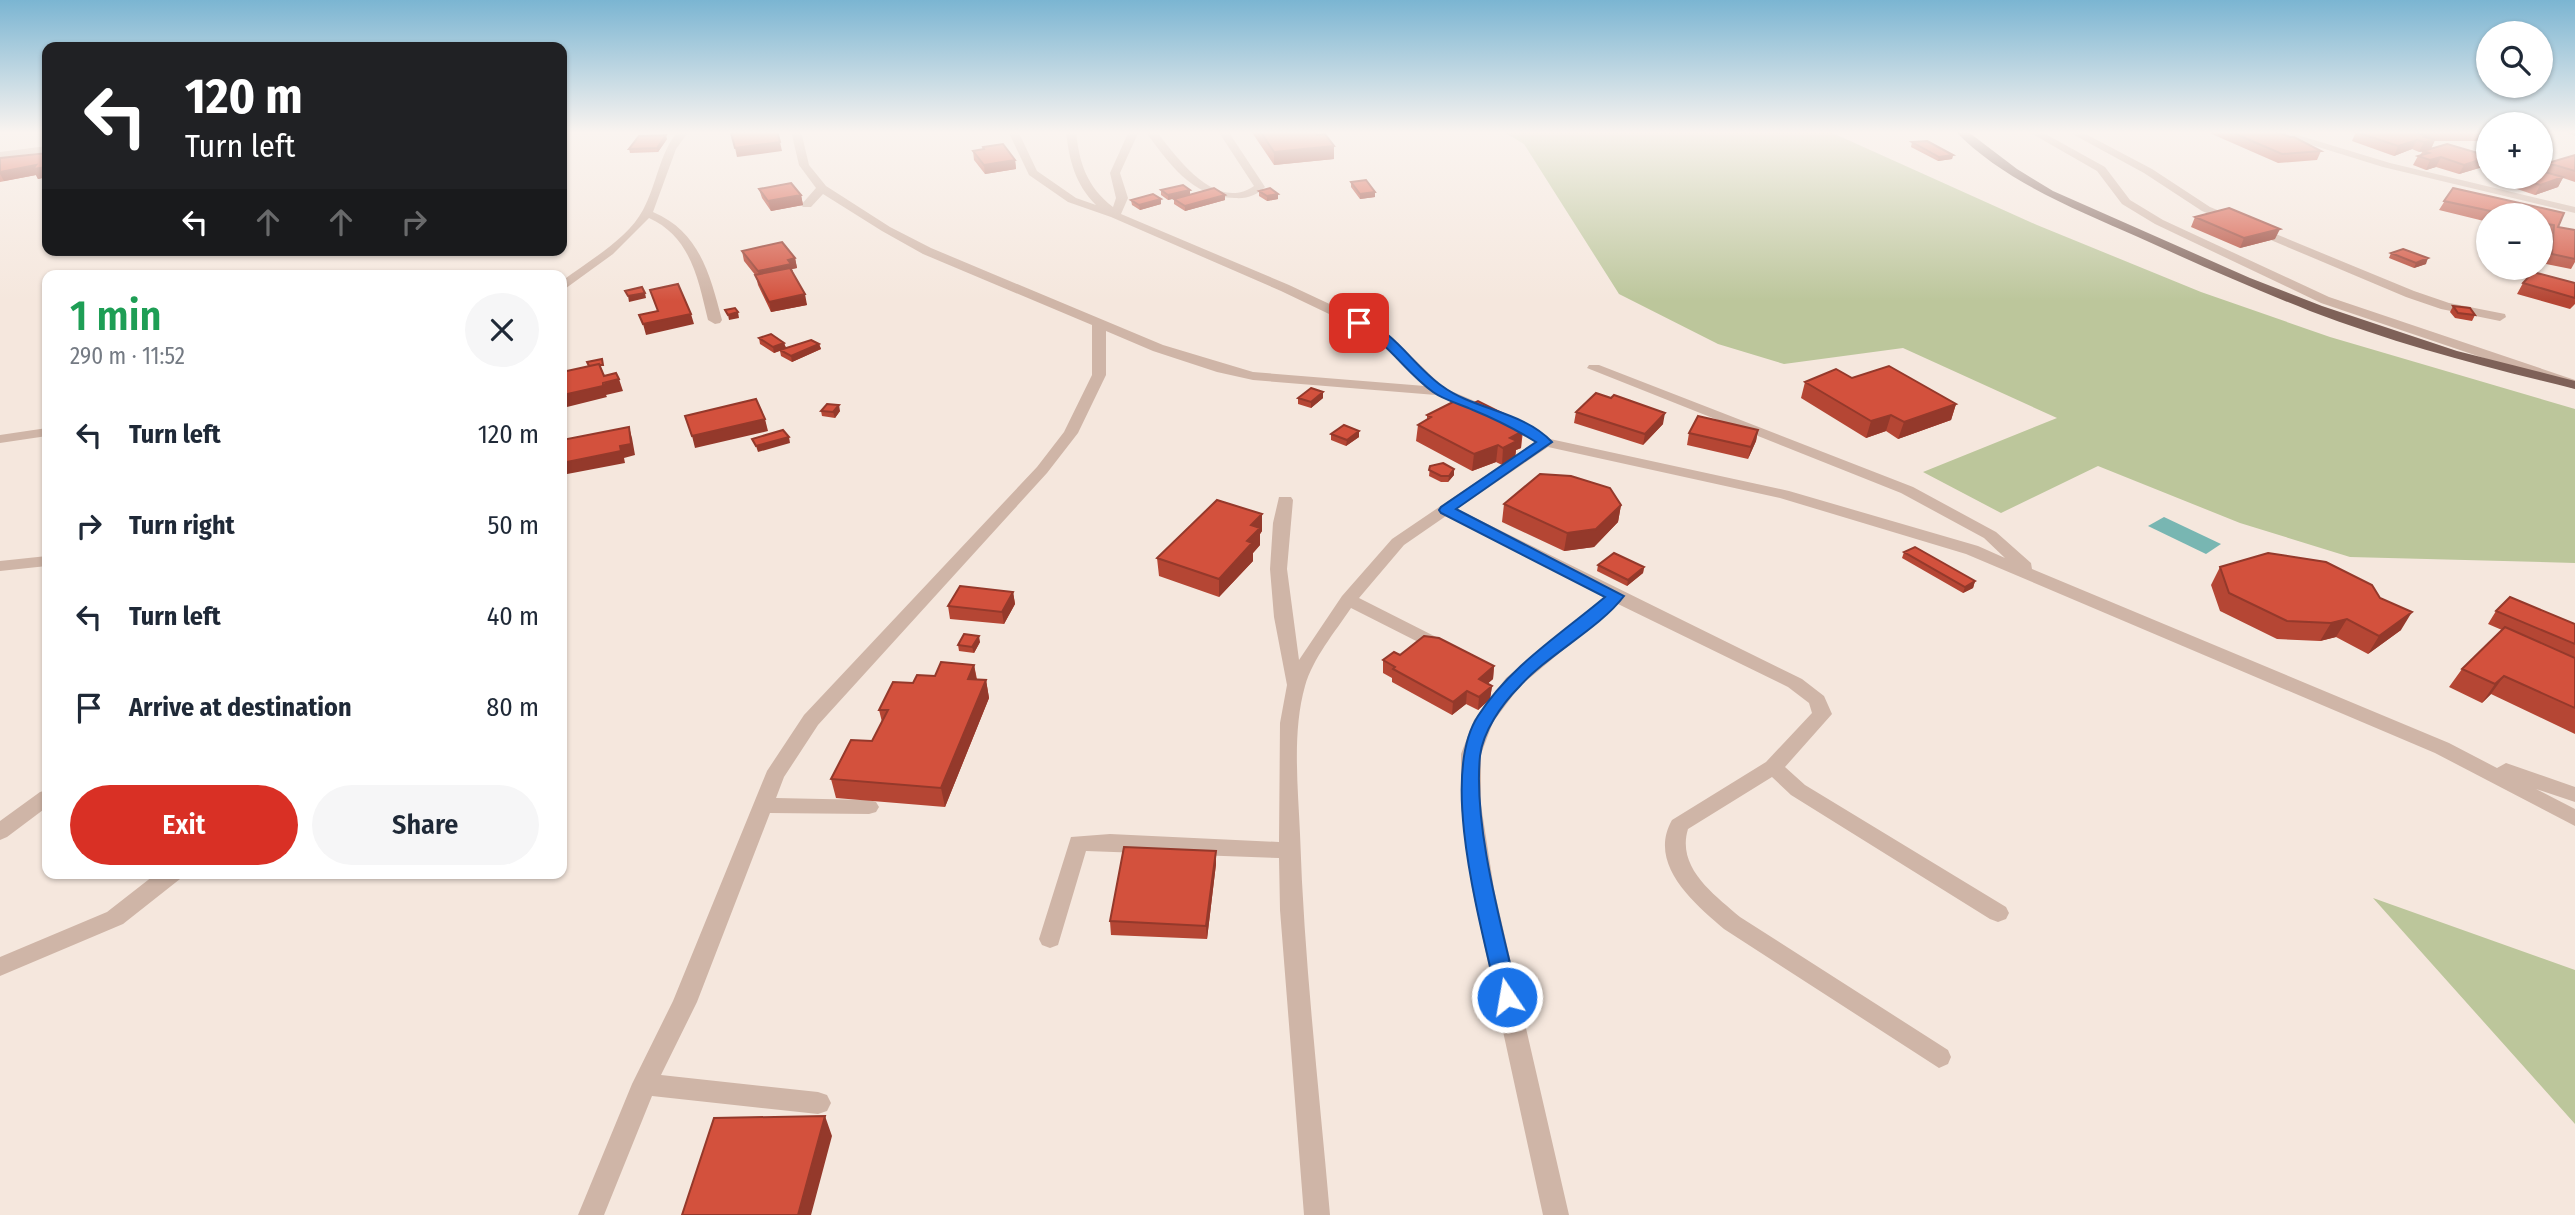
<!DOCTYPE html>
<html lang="en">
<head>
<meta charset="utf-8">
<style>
  body { margin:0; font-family:"Fira Sans Condensed",sans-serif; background:#f6f6f7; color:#1f2937; height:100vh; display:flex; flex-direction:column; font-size:26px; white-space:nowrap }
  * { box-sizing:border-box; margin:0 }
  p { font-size:23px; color:#747a83 }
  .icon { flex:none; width:38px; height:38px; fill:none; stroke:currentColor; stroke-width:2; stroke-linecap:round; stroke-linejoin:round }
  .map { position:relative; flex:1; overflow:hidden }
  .panel { position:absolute; left:42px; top:270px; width:525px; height:609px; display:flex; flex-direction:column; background:#fff; border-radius:14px; box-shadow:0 2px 5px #0004 }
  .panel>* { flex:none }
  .hud { position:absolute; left:42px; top:42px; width:525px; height:214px; border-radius:14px; box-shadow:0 2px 5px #0004; background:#202124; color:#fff; overflow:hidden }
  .fabs { position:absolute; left:2476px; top:21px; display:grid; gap:14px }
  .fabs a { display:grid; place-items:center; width:77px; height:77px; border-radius:50%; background:#fff; box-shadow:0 2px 5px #0004; font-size:35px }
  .pin { position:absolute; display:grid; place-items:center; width:60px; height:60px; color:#fff; margin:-30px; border-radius:14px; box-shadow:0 4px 10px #0006 }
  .me { position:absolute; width:77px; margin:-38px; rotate:348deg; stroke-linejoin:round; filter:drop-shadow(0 0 5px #0008) }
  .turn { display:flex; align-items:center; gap:24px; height:147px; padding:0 28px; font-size:32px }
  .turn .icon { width:91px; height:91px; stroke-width:2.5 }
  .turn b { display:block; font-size:49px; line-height:60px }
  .lanes { display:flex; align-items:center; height:66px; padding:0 28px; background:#0003; justify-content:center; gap:35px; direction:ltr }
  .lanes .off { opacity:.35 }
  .round { display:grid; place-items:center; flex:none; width:74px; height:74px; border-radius:37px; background:#f6f6f7 }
  .summary { display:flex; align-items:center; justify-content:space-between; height:119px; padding:0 28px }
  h1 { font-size:42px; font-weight:600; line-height:52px; color:#1e9e55 }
  .cta { display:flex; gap:14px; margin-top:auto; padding:14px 28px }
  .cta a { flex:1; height:80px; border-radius:42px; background:#d93025; color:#fff; font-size:28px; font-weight:600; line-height:80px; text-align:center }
  .cta a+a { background:#f6f6f7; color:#1f2937 }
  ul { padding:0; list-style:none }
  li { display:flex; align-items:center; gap:21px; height:91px; padding:0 28px }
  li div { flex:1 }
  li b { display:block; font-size:26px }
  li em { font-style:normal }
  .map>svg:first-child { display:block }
</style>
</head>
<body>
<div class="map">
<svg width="2575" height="1215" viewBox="0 0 2575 1215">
  <rect width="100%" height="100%" fill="#f5e7dd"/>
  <path fill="#bcc69b" d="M1502,131H1828L2037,225L2201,292L2330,337L2575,409V563L2350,557L2240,523L2098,466L2001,513L1923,472L2057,418L1903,348L1784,364L1718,344L1619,294L1524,144Z
    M2373,898L2575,970V1124Z"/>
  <path fill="#78b6b2" d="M2164,517L2221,544L2206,554L2148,526Z"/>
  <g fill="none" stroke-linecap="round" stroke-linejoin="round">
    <path fill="#cfb5a7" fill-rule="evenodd" d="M678,131H689L676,149L653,212C700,232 710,275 722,320L720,323L715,324L708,320C698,279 691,237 649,218L613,254L562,291V281C588,261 627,240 643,210C657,184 659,154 678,131Z
      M791,131H801L809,165L826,186L890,227L931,248L1163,345L1253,372L1425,386L1373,335L1281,291L1111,217L1068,202L1029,175L1008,131H1018L1037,171L1076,198L1096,205C1075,184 1069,160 1066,131H1076C1079,163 1087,187 1113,207L1116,198L1110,173L1129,131H1139L1120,173L1128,198L1121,214L1289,285L1383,329L1444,388L1517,419L1550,439L1789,491L1978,546L2005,558L1984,538L1901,493L1587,368L1589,365H1599L1913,487L1996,532L2031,563L2032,569L2449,743L2497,768L2506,763L2575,787V802L2536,789L2575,809V826L2435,753L1966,554L1780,498L1548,447L1457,509L1802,679L1824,696L1832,714L1785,767L1805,785L2006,907L2009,913L2006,919L1998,922L1990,919L1791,795L1772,777L1688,829C1676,868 1715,895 1740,917L1948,1050L1951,1057L1948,1064L1939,1068L1724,929C1694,903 1647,864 1672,820L1766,762L1812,713L1809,703L1788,687L1618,604L1520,686L1493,722L1481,754V805L1494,889L1569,1215H1543L1472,889L1461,805V754L1474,720L1506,678L1604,597L1446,516L1404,545L1359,598L1448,643L1451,647L1448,651H1436L1351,608C1335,632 1313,658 1305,686C1292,732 1298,787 1300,834C1304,961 1319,1088 1330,1215H1304L1280,910L1279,858L1086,851L1058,945L1050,948L1042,945L1039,939L1071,837L1110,834L1279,842L1280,723L1287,685L1274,617L1270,569L1273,523L1279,497H1291L1293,500L1287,569L1299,660L1342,596L1392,539L1535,442L1507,425L1436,395L1253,380L1217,372L1153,351L1106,331V375L1078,433L1047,473L818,725L784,777L776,798L869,800L876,802L879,807L876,812L869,814L770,813L697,1002L661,1075L818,1092L827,1095L831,1103L827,1111L818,1114L652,1096L604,1215H578L632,1084L673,1001L767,771L804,715L1037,467L1064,432L1092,375V325L923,254L882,231L823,194L811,207H803L801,205L816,188L799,165Z
      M1145,131H1156C1176,156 1215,213 1254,186L1218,131H1228L1265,187C1257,195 1247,199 1235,198C1192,198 1168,162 1145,131Z
      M2027,131H2040L2105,167L2130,200L2163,220L2329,297L2575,380V389L2321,303L2155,224L2122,204L2097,171Z
      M2067,131H2080L2152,169L2210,207L2414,291L2449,303L2505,314L2506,317L2500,321L2441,309L2406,297L2202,211L2144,173Z
      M2267,131H2284L2390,163L2575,207V213L2383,167Z
      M2461,131H2475L2488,137V144Z
      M47,146V152L0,158V152Z
      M47,428V436L0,443V435Z
      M47,556V566L0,571V561Z
      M47,790V807L7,837L0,840V821L40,792Z
      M157,873H183L180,879L123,924L0,976V957L107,912Z"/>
    <path fill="#7e6158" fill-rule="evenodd" d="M1955,131H1967L2017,169L2053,191L2250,278L2322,306L2457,351L2575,381V389C2485,367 2396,344 2310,311C2252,288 2195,263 2138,237C2075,209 2005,182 1955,131Z
      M2565,131H2575V136Z"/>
  </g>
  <path fill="#b54634" d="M1251,131H1315L1317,135L1334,146V159L1274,165Z
    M2205,131H2275L2321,151L2317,160L2278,163Z
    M2308,131H2342L2310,133Z
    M2414,131H2482L2483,132L2479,141H2434L2431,149L2486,166L2459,174L2436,167L2426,170L2413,165L2418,156L2420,155L2423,151L2425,150L2419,152L2412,149L2394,156L2352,141L2356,132L2418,133Z
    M667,139L658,152L630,153L629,149Z
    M1912,142L1953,155L1952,159L1938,161L1911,147Z
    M983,147L1015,160L1016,169L985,174L974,160L973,151L983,149Z
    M47,153V177L38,179L36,175L0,182V158Z
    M2575,155V182L2563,178L2558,187L2535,195L2493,181L2495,177H2541L2548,163Z
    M1351,182L1375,197L1360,199L1351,187Z
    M2453,188L2564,213L2558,227L2575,230V262L2571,269L2546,264L2548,235L2541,234V215H2488V222L2439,210Z
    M759,189L801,195L803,205L771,211L762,198Z
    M1161,190H1190V195L1225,200L1185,211L1174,204V199L1187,195L1168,200L1161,195Z
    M1259,191L1278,194V199L1267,201L1259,196Z
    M1161,199V204L1140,210L1132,205L1131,200Z
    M2195,217L2275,239L2240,248L2191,227Z
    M742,251L795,258L797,268L792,269L793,272L807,305L771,312L758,285L756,276L744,261Z
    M2391,253L2426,264L2414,268L2389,258Z
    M2523,283H2575V304L2570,309L2517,294Z
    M2453,306L2475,315L2472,321L2455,318L2450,312Z
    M759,338L784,343L786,348L819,344L821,349L792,362L781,356L780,351L774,353L760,344Z
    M1852,378L1956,404L1951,420L1898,439L1886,431L1866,438L1801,398L1805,382Z
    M1298,398H1323L1311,408L1298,404Z
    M821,411H840L835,418L822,416Z
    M1576,412L1663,424L1643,445L1574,423Z
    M1427,415L1522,430L1523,431L1521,448L1516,450L1515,458L1502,465L1496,462L1472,471L1416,441L1418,425L1427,420Z
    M1758,430L1756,441L1748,459L1687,445L1689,433Z
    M1331,434L1359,437L1346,446L1331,440Z
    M1430,466L1454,469V475L1448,482H1441L1429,476Z
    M1504,504L1621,505L1618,522L1594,547L1564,551L1502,522Z
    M1262,514V531L1260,534V545L1253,553V561L1219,597L1159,576L1157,558Z
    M1904,552L1975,581L1973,588L1963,593L1902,558Z
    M1598,565L1644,567L1643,573L1627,586L1597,571Z
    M2220,567L2401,630L2368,654L2336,637L2320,641L2277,639L2220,611L2211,585Z
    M1013,592L1015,604L1004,624L950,619L948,606Z
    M2496,611L2575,624V734L2491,694L2482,703L2449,687L2462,669L2502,630L2488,624Z
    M980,642L974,653L959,651L958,645Z
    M1400,655L1494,666L1493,679L1487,684L1492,686L1490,699L1478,710L1466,704L1452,715L1392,682V678L1383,673V660Z
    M974,665L977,679L986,680L989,698L945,807L836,798L831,779L872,741L882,722L879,710L913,683Z
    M1216,864L1207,939L1111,935L1110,921Z"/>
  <path fill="#94392b" d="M666,135L667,139L658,152L657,148Z
    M2428,136L2425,142L2435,140L2431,149L2419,152L2424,142H2423Z
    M2417,140L2412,149L2394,156L2398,146Z
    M780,142L782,151L737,157L735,148Z
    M1334,146V159L1274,165V152Z
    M1953,155L1952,159L1938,161L1939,157Z
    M2441,157L2436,167L2426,170L2430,160Z
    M2488,157V161L2486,166L2459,174L2464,165Z
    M1015,160L1016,169L985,174L984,165Z
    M36,165L47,167V177L38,179L36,175L4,181L0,174V172Z
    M2563,177L2558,187L2535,195L2540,185Z
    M1190,190V195L1168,200V195Z
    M1375,192V197L1360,199V194Z
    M1278,194V199L1267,201V196Z
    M801,195L803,205L771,211L768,201Z
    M1225,195V200L1185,211V206Z
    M1161,199V204L1140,210L1139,205Z
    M2280,229L2275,239L2240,248L2244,238Z
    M795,258L797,268L792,269L793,274L760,282L758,271L788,260Z
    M2428,258L2426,264L2414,268L2416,263Z
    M645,293L646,298L629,302L628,296Z
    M805,294L807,305L771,312L769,302Z
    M738,312L739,318L729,320L728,315Z
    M691,314L694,324L646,335L643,324Z
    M784,343L786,348L774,353L773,347Z
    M819,344L821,349L792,362L791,356Z
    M619,379L623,391L606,395L607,397L567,407L563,395Z
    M1323,392V398L1311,408V402Z
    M1956,404L1951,420L1898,439L1904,422Z
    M839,405L840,411L835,418L833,412Z
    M1665,413L1663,424L1643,445L1645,434Z
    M1891,415L1886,431L1866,438L1871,421Z
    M765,419L768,431L695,448L692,436Z
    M1522,423L1521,448L1516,450L1515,458L1502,465L1503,448L1516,427Z
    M629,427L632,438L635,455L624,458L625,463L562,475V463L620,446Z
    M1758,430L1756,441L1748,459L1751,447Z
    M1359,431V437L1346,446L1347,440Z
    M789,437L790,443L758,452L756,446Z
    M1498,445L1496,462L1472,471L1474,454Z
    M1454,469V475L1448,482L1449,476Z
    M1621,505L1618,522L1594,547L1564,551L1567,533Z
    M1262,514V531L1260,534V545L1253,553V561L1219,597V579L1251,525Z
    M1644,567L1643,573L1627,586L1628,580Z
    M1975,581L1973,588L1963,593L1965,587Z
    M1013,592L1015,604L1004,624L1002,612Z
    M2412,612L2401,630L2368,654L2379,636Z
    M2347,619L2336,637L2320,641L2331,623Z
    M979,636L980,642L974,653L972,647Z
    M974,665L977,683L968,679Z
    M1494,666L1493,679L1478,692L1479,679Z
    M2504,676L2491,694L2482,703L2495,684Z
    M986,680L989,698L945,807L941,788Z
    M1492,686L1490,699L1478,710L1479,697Z
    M1467,691L1466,704L1452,715L1453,702Z
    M1216,851V864L1207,939L1206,926Z
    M825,1116L832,1136L811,1215H798Z"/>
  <path fill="#d3513d" stroke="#94392b" stroke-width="2" d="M749,131H777L780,142L735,148L731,133Z
    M1260,131H1315L1317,135L1325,134L1334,146L1274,152Z
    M2229,131H2275L2290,137H2294L2321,151L2282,154Z
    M2361,131H2410L2428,136L2425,137L2435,140L2424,142L2417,140L2398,146L2356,132Z
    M2435,131H2482L2483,132H2437Z
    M666,135L657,148L629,149L639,136Z
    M1927,141L1953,155L1939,157L1912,142Z
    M1003,144L1015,160L984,165L973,151L984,149L983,147Z
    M2447,144L2488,156V157L2464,165L2441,157L2430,160L2418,156L2429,153L2423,151Z
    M47,153V167L33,169L36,165L0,172V158Z
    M2575,155V171L2548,163Z
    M2541,171L2563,177L2540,185L2513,177H2541Z
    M1366,180L1375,192L1360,194L1351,182Z
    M791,183L801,195L768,201L759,189Z
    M1183,185L1190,190L1168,195L1161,190Z
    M1214,188L1225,195L1185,206L1174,199Z
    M1270,188L1278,194L1267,196L1259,191Z
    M2453,188L2564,213L2558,227L2575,230V259L2552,254L2554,225L2541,223V215H2509L2444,201Z
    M1153,194L1161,199L1139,205L1131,200Z
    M2229,208L2280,229L2244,238L2195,217Z
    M782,242L795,258L788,260L791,264L758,271L742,251Z
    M2403,249L2428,258L2416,263L2391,253Z
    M790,268L805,294L769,302L755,275Z
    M2533,272L2575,283V298L2523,283Z
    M678,284L691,314L643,324L639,315L658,311L650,290Z
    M642,287L645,293L628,296L625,291Z
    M2453,306L2470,308L2475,315L2458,313Z
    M735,308L738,312L728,315L725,310Z
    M771,334L784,343L773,347L759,338Z
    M811,340L819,344L791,356L780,350Z
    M602,359L603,365H600L599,364L589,366L587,362Z
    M599,364L604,376L616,373L619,379L603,383V386L563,395L562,392V372Z
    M1889,366L1956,404L1904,422L1891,415L1871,421L1805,382L1836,369L1852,378Z
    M1311,388L1323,392L1311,402L1298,398Z
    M1596,393L1611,398L1614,395L1665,413L1645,434L1576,412Z
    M756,399L765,419L692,436L685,416Z
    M1457,400L1468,406L1478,401L1522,423L1516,427L1523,431L1510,438L1517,441L1503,448L1498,445L1474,454L1418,425L1431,417L1427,415Z
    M827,404L839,405L833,412L821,411Z
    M1698,416L1758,430L1751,447L1689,433Z
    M1344,425L1359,431L1347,440L1331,434Z
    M629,427L631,444L620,446L621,451L562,463V440Z
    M783,430L789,437L756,446L752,439Z
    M1443,463L1454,469L1449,476H1441L1429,470L1430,466Z
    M1540,474L1571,476L1610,488L1621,505L1596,529L1567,533L1504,504Z
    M1217,500L1262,514L1251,525L1260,528L1247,541L1252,543L1219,579L1157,558Z
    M1915,547L1975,581L1965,587L1904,552Z
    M1614,553L1644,567L1628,580L1598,565Z
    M2268,553L2326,562L2372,585L2380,598L2412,612L2379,636L2347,619L2331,623L2287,621L2229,593L2220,567Z
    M960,586L1013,592L1002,612L948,606Z
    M2510,597L2575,624V644L2496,611Z
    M2505,627L2575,658V708L2504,676L2495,684L2462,669Z
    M964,634L979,636L972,647L958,645Z
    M1424,636L1439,638L1494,666L1479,679L1492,686L1479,697L1467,691L1453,702L1393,669L1395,667L1383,660L1394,652L1400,655Z
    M941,662L974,665L968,679L986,680L941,788L831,779L851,740L872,741L888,710H879L893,682L913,683L917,675L935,676Z
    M1124,847L1216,851L1206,926L1110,921Z
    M825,1116L798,1215H682L714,1118Z"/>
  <linearGradient id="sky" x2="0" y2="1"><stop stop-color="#7bb5d2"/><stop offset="0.44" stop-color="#faf4f0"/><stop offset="1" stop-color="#faf4f0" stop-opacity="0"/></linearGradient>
  <rect width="2575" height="301" fill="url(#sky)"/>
  <path fill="#1a73e8" stroke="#114b97" stroke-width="2" d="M1359,319C1395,330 1412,365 1442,386C1474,410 1523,411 1552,442L1456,509L1624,596C1599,629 1547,655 1519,687C1502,704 1483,731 1480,756C1473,827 1502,927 1518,997L1515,1004L1507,1006L1500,1004L1497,997C1482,928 1438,777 1478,716C1509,667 1561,634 1605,597L1441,513L1439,510L1441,507L1536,442C1515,429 1495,419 1473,410C1460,404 1444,400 1433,392C1403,370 1389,342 1354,325V320Z"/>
</svg>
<div class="fabs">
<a><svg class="icon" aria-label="search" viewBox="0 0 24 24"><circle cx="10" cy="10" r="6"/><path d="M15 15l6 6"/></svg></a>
<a>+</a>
<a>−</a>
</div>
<div class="pin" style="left:1359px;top:323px;background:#d93025"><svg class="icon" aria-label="arrive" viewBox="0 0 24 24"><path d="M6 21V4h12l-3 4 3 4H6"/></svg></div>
<svg class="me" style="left:1507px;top:997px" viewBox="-20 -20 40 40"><circle r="17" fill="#1a73e8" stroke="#fff" stroke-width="3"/><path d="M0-11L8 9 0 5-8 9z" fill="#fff"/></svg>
<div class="hud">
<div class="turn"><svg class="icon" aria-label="left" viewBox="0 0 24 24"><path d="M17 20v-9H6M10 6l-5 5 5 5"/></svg><div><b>120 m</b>Turn left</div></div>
<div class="lanes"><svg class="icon" aria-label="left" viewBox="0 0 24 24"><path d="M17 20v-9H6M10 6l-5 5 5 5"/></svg><svg class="icon off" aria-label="ahead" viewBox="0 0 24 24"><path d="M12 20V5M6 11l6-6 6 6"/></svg><svg class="icon off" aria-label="ahead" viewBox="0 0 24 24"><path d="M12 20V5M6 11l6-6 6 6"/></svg><svg class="icon off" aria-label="right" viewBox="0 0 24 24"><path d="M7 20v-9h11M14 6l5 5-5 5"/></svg></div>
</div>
<section class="panel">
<div class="summary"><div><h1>1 min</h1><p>290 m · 11:52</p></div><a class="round"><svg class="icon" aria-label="close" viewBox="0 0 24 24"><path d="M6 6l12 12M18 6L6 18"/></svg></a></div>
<ul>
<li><svg class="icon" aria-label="left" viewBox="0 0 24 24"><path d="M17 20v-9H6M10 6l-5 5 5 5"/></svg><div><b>Turn left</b></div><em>120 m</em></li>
<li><svg class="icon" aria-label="right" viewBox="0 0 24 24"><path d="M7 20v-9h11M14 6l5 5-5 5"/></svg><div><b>Turn right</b></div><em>50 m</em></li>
<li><svg class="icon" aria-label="left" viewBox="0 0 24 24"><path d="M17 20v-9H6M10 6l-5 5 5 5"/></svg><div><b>Turn left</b></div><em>40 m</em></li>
<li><svg class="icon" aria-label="arrive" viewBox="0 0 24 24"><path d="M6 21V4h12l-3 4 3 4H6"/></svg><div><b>Arrive at destination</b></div><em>80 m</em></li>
</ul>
<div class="cta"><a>Exit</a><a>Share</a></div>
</section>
</div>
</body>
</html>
